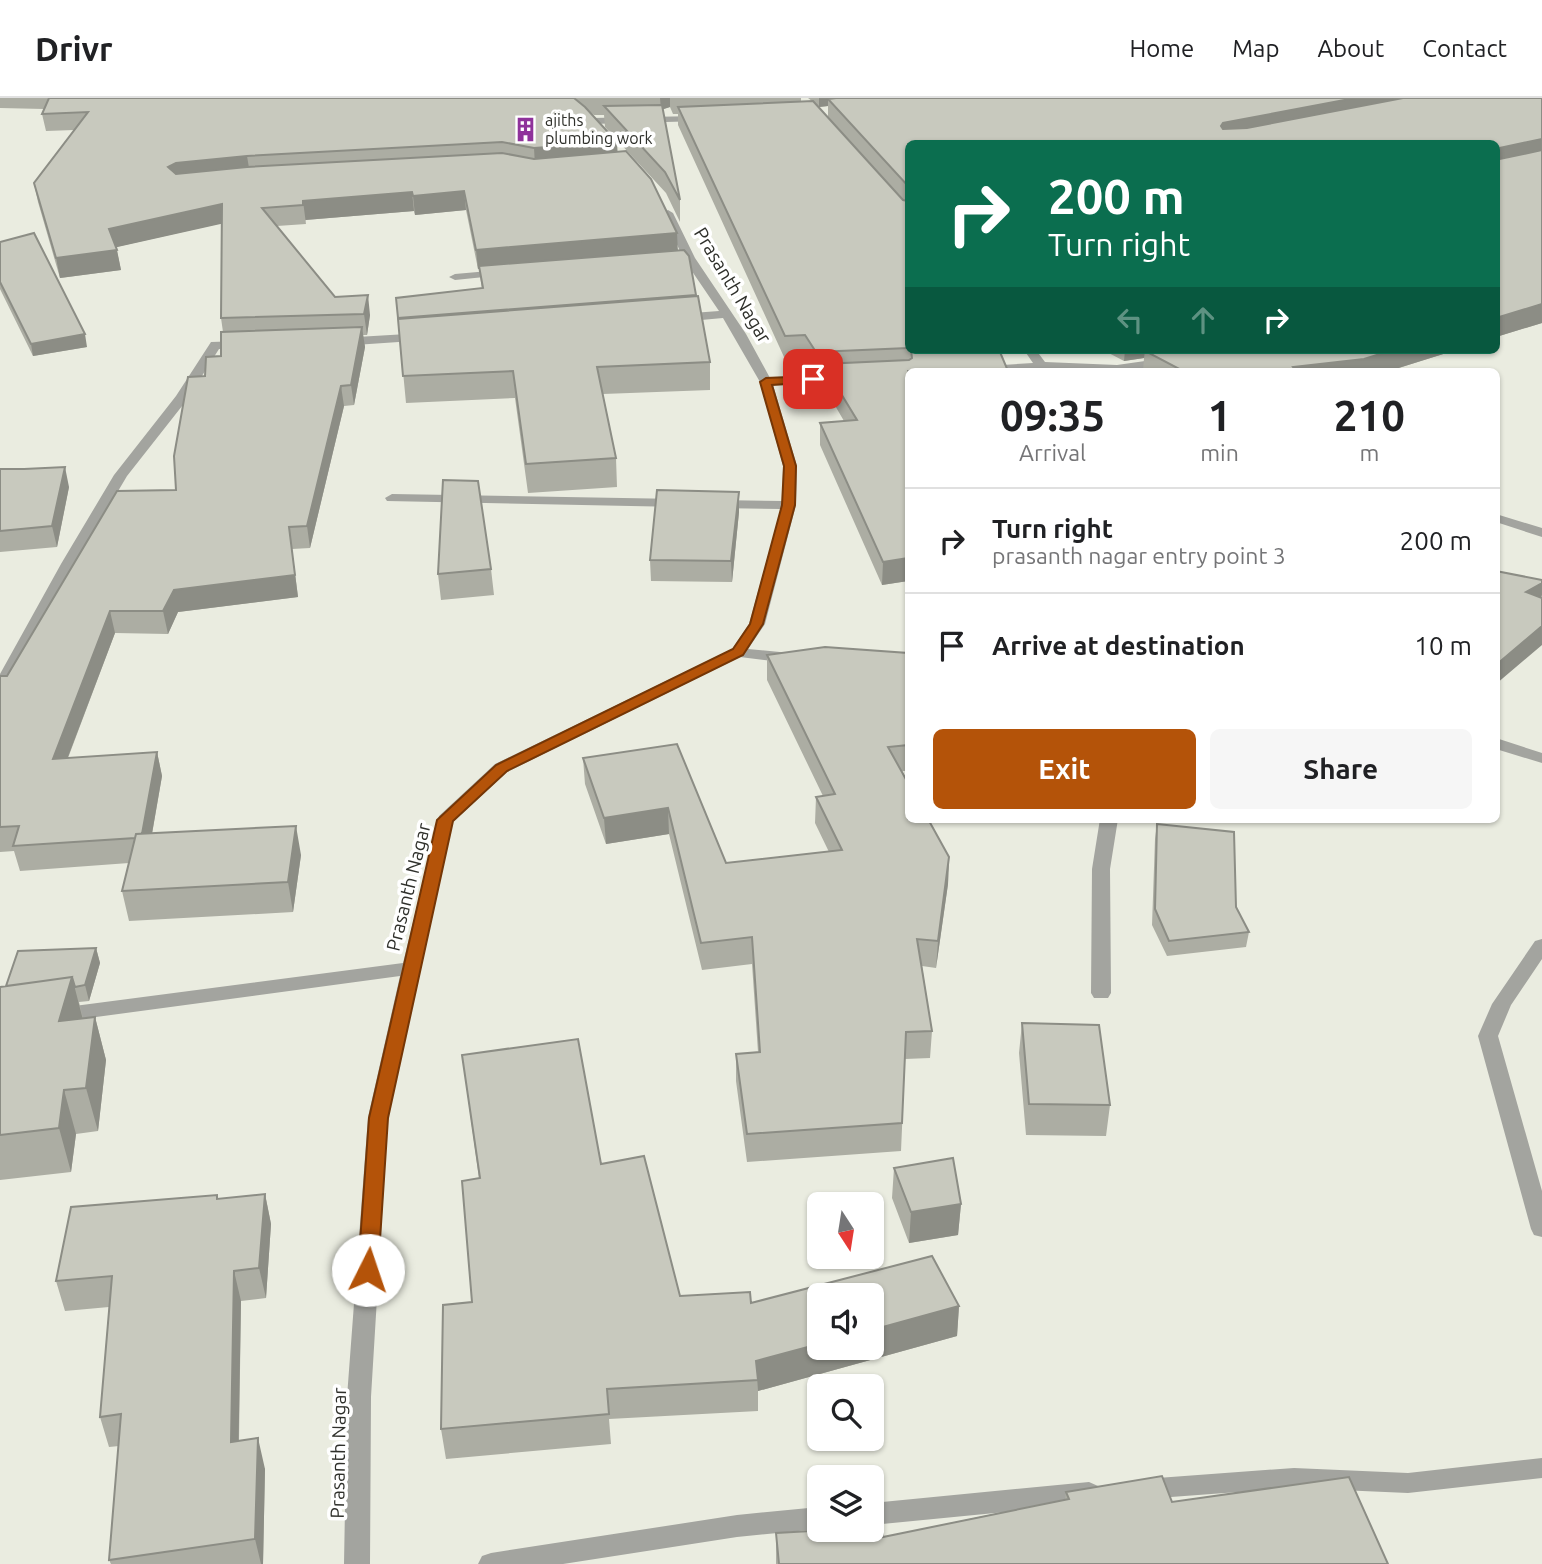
<!DOCTYPE html>
<html lang="en">
<head>
<meta charset="utf-8">
<style>
  body { margin:0; font-family:Ubuntu,sans-serif; background:#f6f6f6; color:#202124; height:100vh; display:flex; flex-direction:column; font-size:26px; white-space:nowrap }
  * { box-sizing:border-box; margin:0 }
  p { font-size:23px; color:#757577 }
  .icon { flex:none; width:38px; height:38px; fill:none; stroke:currentColor; stroke-width:2; stroke-linecap:round; stroke-linejoin:round }
  .map { position:relative; flex:1; overflow:hidden }
  .sheet { position:absolute; left:905px; top:270px; width:595px; height:455px; display:flex; flex-direction:column; background:#fff; border-radius:10px; box-shadow:0 2px 5px #0004 }
  .sheet>* { flex:none }
  .guide { position:absolute; left:905px; top:42px; width:595px; height:214px; border-radius:10px; box-shadow:0 2px 5px #0004; background:#0b6e4f; color:#fff; overflow:hidden }
  .needle { width:46px; rotate:168deg }
  .tools { position:absolute; left:807px; top:1094px; display:grid; gap:14px }
  .tools a { display:grid; place-items:center; width:77px; height:77px; border-radius:10px; background:#fff; box-shadow:0 2px 5px #0004; font-size:35px }
  .pin { position:absolute; display:grid; place-items:center; width:60px; height:60px; color:#fff; margin:-30px; border-radius:14px; box-shadow:0 4px 10px #0006 }
  .me { position:absolute; width:77px; margin:-38px; rotate:4deg; stroke-linejoin:round; filter:drop-shadow(0 0 5px #0008) }
  .turn { display:flex; align-items:center; gap:24px; height:147px; padding:0 28px; font-size:32px }
  .turn .icon { width:91px; height:91px; stroke-width:2.5 }
  .turn b { display:block; font-size:49px; line-height:60px }
  .lanes { display:flex; align-items:center; height:66px; padding:0 28px; background:#0003; justify-content:center; gap:35px; direction:ltr }
  .lanes .off { opacity:.35 }
  .eta { display:flex; justify-content:space-evenly; align-items:center; height:119px; text-align:center }
  .eta b { font-size:42px; font-weight:700; line-height:49px }
  .cta { display:flex; gap:14px; margin-top:auto; padding:14px 28px }
  .cta a { flex:1; height:80px; border-radius:10px; background:#b45309; color:#fff; font-size:28px; font-weight:700; line-height:80px; text-align:center }
  .cta a+a { background:#f6f6f6; color:#202124 }
  ul { padding:0; list-style:none }
  li { display:flex; align-items:center; gap:21px; height:105px; padding:0 28px; border-top:2px solid #e0e0e0 }
  li div { flex:1 }
  li b { display:block; font-size:26px }
  li em { font-style:normal }
  header { display:flex; align-items:center; gap:42px; box-sizing:border-box; height:98px; padding:0 35px; background:#fff; border-bottom:2px solid #e0e0e0 }
  header strong { font-size:33px }
  nav { display:flex; gap:38px; margin-inline-start:auto; font-size:24px }
  .map>svg:first-child { display:block }
</style>
</head>
<body>
<header>
<strong>Drivr</strong>
<nav><a>Home</a><a>Map</a><a>About</a><a>Contact</a></nav>
</header>
<div class="map">
<svg width="1542" height="1466" viewBox="0 0 1542 1466">
  <rect width="100%" height="100%" fill="#eaece0"/>
  <g fill="none" stroke-linecap="round" stroke-linejoin="round">
    <path fill="#a3a49f" fill-rule="evenodd" d="M700,18L703,19V23L591,26L586,23L591,20Z
      M668,112L673,115L695,160L746,236L770,280L845,276L851,280L845,284L773,287L797,368L796,407L765,526L748,551L790,555L798,560L790,565L740,559L507,674L453,724L388,1019L371,1299L370,1466H344L347,1299L368,1019L400,878L59,924L52,922L49,917L52,912L59,910L403,865L439,718L495,666L732,551L749,526L781,411L715,410L708,406L715,402L782,403L783,368L760,284L723,220L679,224L673,220L679,216L719,213L683,160L663,115Z
      M500,172L506,175L504,177L455,182L449,179L455,176Z
      M424,235L430,239L428,242L340,248L334,244L340,240Z
      M242,243L246,244V250L219,251L186,303L127,378L75,466L8,591L0,596V576L61,466L114,377L176,298L211,244Z
      M1024,252H1036L1045,264L1117,267L1166,260L1172,264L1166,268L1129,273H966L972,269L1033,265Z
      M392,396L680,401L687,405L680,409L387,403L385,400Z
      M1496,416L1542,430V439L1496,424Z
      M1496,640L1542,655V665L1496,651Z
      M1100,721H1118L1110,771L1111,895L1108,900H1094L1091,895L1092,771Z
      M1542,841V861L1511,907L1498,938L1542,1093V1139L1534,1137L1531,1131L1478,938L1492,906L1535,843Z
      M1542,1360V1380L1408,1395L1294,1390L1144,1401L1135,1398L1132,1391L1135,1384L1144,1381L1294,1370L1408,1375Z
      M1089,1384L1098,1388L1101,1395L1098,1402L1089,1406L872,1427V1405Z
      M819,1409V1431L737,1439L563,1466H478L482,1458L491,1455L737,1417Z"/>
  </g>
  <path fill="#acada3" fill-rule="evenodd" d="M0,0H801V4L812,3L808,0H1542V225L1496,239L908,46V252H994V254L908,273V483L882,487L820,347V325L844,323L823,287V275H815L805,258L784,259L678,27V16H673L670,9L663,11L680,102V124L666,95L605,29L604,17H594L590,14L617,44V54L678,152L689,158L696,199L710,264V292L603,296L616,360L617,389L528,395L515,300L406,305L396,200L482,191L479,171H478L466,112L415,117L414,113L305,122L306,126L277,128L335,199L370,217L367,237H363L365,249L354,307L344,308L310,450L292,451L298,499L178,514L168,536L115,535L68,660L157,654L162,678L152,736L301,757L293,814L129,823L122,793L129,765L20,773L14,753L0,754V578H7L176,392L205,278L221,258L223,234L221,220L222,125L116,149L121,172L60,180L38,104L34,85L74,32L46,33L42,16L44,11L0,10ZM828,8V19L903,102L819,9Z
    M0,144L87,249L33,258L0,191Z
    M1103,252H1456L1389,273H1143L1144,260L1124,263Z
    M0,371L69,389L57,449L0,454Z
    M739,394V414L732,484L651,483L650,462Z
    M491,471L494,497L441,502L438,476Z
    M908,555V673H902L949,759L948,786L936,870L922,868L932,933L930,960L905,961L901,1053L747,1064L736,983V956L758,954L752,866L702,872L669,736L606,746L585,686L583,660L677,646L726,765L829,754L815,725L816,699L823,698L767,582V557Z
    M1157,726L1236,809L1249,834L1246,849L1167,858L1152,827L1155,741Z
    M96,850L100,865L89,903L79,904L83,920L95,919L106,962L98,1033L76,1036L71,1074L0,1082V889L6,888Z
    M1022,925L1110,1007L1106,1038L1026,1037L1019,955Z
    M462,957L601,1066L680,1198L751,1205L959,1208L957,1238L758,1293V1313L609,1321L611,1346L446,1361L441,1331L472,1204L479,1080Z
    M894,1070L961,1106L958,1137L909,1145L892,1100Z
    M265,1096L271,1126L266,1200L241,1203L239,1343L265,1371L263,1466H111L109,1462L119,1348L109,1349L100,1319L109,1209L65,1213L56,1183L218,1101Z
    M1066,1394L1172,1404L1388,1466H776V1435L883,1439L1065,1401Z"/>
  <path fill="#8c8d85" d="M660,0H670V9L661,12Z
    M819,0H887L828,1V8L819,9Z
    M1355,0H1441L1220,43L1221,28L1223,25Z
    M1542,41V56L1496,63L1499,50Z
    M617,44L618,62L535,68L534,50Z
    M247,58L250,76L172,88L168,69L176,65Z
    M464,93L466,112L415,117L413,98Z
    M412,94L414,113L305,122L306,126L303,103Z
    M222,106L225,125L113,150L109,131Z
    M677,135L678,155L478,171L476,152Z
    M117,152L121,172L60,180L56,160Z
    M368,197L370,217L367,237L364,216Z
    M1542,206V225L1496,239V220Z
    M362,229L365,249L354,307L351,287Z
    M85,236L87,249L33,258L31,246Z
    M1125,252H1201L1145,253L1144,260L1124,263Z
    M1393,252H1456L1389,273H1292L1293,269Z
    M341,288L344,308L310,450L307,428Z
    M65,369L69,389L57,449L52,428Z
    M739,394V414L732,484L731,463Z
    M289,429L298,499L178,514L168,536L163,513L174,492Z
    M908,460V483L882,487L883,464Z
    M1542,485V497L1540,506L1526,494Z
    M110,513L115,535L58,685L53,661Z
    M1542,528V547L1496,586V567Z
    M157,654L162,678L147,764L141,740Z
    M668,710L669,736L606,746L604,720Z
    M296,728L301,757L293,814L288,784Z
    M949,759L948,786L936,870L938,843Z
    M96,850L100,865L89,903L85,887Z
    M72,879L83,922L59,923Z
    M95,919L106,962L98,1033L86,990Z
    M64,992L76,1036L71,1074L59,1030Z
    M265,1096L271,1126L266,1200L259,1170Z
    M961,1106L958,1137L909,1145L911,1114Z
    M234,1173L241,1203L238,1374L231,1344Z
    M959,1208L957,1238L758,1293L756,1263L819,1246V1250H872V1232Z
    M258,1340L265,1371L263,1466H261L255,1441Z"/>
  <path fill="#c8c9be" stroke="#8c8d85" stroke-width="2" d="M49,0H574L585,9L617,44L534,50L502,44L247,58L176,65L168,69L176,76L247,69L502,55L534,61L626,53L651,81L677,135L476,152L464,93L413,98L412,94L303,103V107L262,110L335,199L368,197L364,216L221,220L222,106L109,131L117,152L56,160L34,85L88,14L42,16Z
    M836,0H1355L1223,25L1221,28L1223,31L1247,30L1403,0H1542V41L1499,50L1497,59L1500,61L1542,52V206L1496,220V46H908V88L828,1Z
    M813,3L903,102L908,103V250L816,254L805,237L785,238L678,9Z
    M662,7L680,102L665,74L604,8Z
    M34,135L85,236L31,246L0,184V144Z
    M684,152L689,158L696,197L398,220L396,200L483,190L479,168Z
    M698,198L710,264L597,269L616,360L526,366L513,273L403,278L398,221Z
    M362,229L351,287L341,288L307,428L289,429L295,477L174,492L163,513H110L53,661L157,654L142,736H136L135,740L13,748L19,728L0,729V578H7L117,393L176,392L174,358L188,279L205,278L206,259L221,258V234Z
    M911,252H965V254H1000L1008,273H908V460L883,464L820,325L857,322L823,266L909,262L912,260Z
    M1150,252H1393L1364,261L1293,269L1296,273H1183L1145,253Z
    M65,369L52,428L0,433V371H24Z
    M443,382L478,383L491,471L438,476Z
    M657,392L739,394L731,463L650,462Z
    M1496,473L1542,482V485L1526,494L1542,500V528L1496,567Z
    M825,549L908,555V647L888,649L908,685V721H928L949,759L938,843L917,841L932,933L906,934L902,1025L747,1036L736,956L760,954L752,839L701,845L668,710L604,720L583,660L677,646L726,765L842,752L816,699L835,696L767,557Z
    M1157,726L1234,734L1236,809L1249,834L1169,843L1155,811Z
    M296,728L288,784L122,793L136,736Z
    M96,850L85,887L75,889L72,879L6,888L18,853Z
    M72,879L59,923L95,919L86,990L64,992L59,1030L0,1037V889Z
    M1022,925L1099,927L1110,1007L1029,1006Z
    M578,941L601,1066L644,1058L680,1198L750,1194L751,1205L932,1158L959,1208L872,1232V1197H819V1246L756,1263L758,1282L607,1291L609,1316L441,1331L443,1207L472,1204L462,1083L480,1080L462,957Z
    M953,1060L961,1106L911,1114L894,1070Z
    M265,1096L259,1170L234,1173L231,1344L258,1340L255,1441L109,1462L121,1316L100,1319L112,1178L56,1183L71,1109L217,1097V1101Z
    M1162,1378L1172,1404L1349,1379L1388,1466H779L776,1435L829,1432H872V1429L881,1428L883,1439L1069,1401L1066,1394Z"/>
  <path fill="#b45309" stroke="#753606" stroke-width="2" d="M813,278L817,279V284L772,287L796,368L795,407L763,526L743,557L507,673L453,723L388,1020L378,1172L375,1177L368,1180L360,1177L358,1172L369,1020L437,722L496,667L733,551L750,526L782,407L784,368L760,284L766,280Z"/>
  <defs>
    <symbol id="building-bare" viewBox="-9 -9 18 18"><path d="M-4-6H4V6H1V3H-1V6H-4ZM-2.5-4.3h1.7v1.8h-1.7ZM.8-4.3h1.7v1.8H.8ZM-2.5-1h1.7V.8h-1.7ZM.8-1h1.7V.8H.8Z" fill="#8f329b" stroke="#fff" stroke-width="2.5" paint-order="stroke"/></symbol>
  </defs>
  <g fill-rule="evenodd">
    <use href="#building-bare" x="508" y="14" width="35" height="35"/>
  </g>
  <g text-anchor="middle" stroke-width="7" stroke-linejoin="round" paint-order="stroke">
    <g font-size="16" fill="#2f302b" stroke="#fff" text-anchor="start">
      <text x="545" y="28">ajiths<tspan x="545" dy="18">plumbing work</tspan></text>
    </g>
    <g font-size="19" fill="#2f302b" stroke="#fff">
      <text transform="translate(733 187) rotate(59)" y="7">Prasanth Nagar</text>
      <text transform="translate(408 789) rotate(-76)" y="7">Prasanth Nagar</text>
      <text transform="translate(338 1355) rotate(-89)" y="7">Prasanth Nagar</text>
    </g>
  </g>
</svg>
<div class="tools">
<a><svg class="needle" viewBox="-14 -14 28 28"><path d="M0-13l5 13h-10z" fill="#e53935"/><path d="M0 13l5-13h-10z" fill="#757577"/></svg></a>
<a><svg class="icon" aria-label="sound" viewBox="0 0 24 24"><path d="M4 9h4l5-4v14l-5-4H4zM17 9q2 3 0 6"/></svg></a>
<a><svg class="icon" aria-label="search" viewBox="0 0 24 24"><circle cx="10" cy="10" r="6"/><path d="M15 15l6 6"/></svg></a>
<a><svg class="icon" aria-label="layers" viewBox="0 0 24 24"><path d="M12 4l9 5-9 5-9-5zM3 14l9 5 9-5"/></svg></a>
</div>
<div class="pin" style="left:813px;top:281px;background:#d93025"><svg class="icon" aria-label="arrive" viewBox="0 0 24 24"><path d="M6 21V4h12l-3 4 3 4H6"/></svg></div>
<svg class="me" style="left:368px;top:1172px" viewBox="-20 -20 40 40"><circle r="19" fill="#fff"/><path d="M0-13L10 11 0 6-10 11z" fill="#b45309"/></svg>
<div class="guide">
<div class="turn"><svg class="icon" aria-label="right" viewBox="0 0 24 24"><path d="M7 20v-9h11M14 6l5 5-5 5"/></svg><div><b>200 m</b>Turn right</div></div>
<div class="lanes"><svg class="icon off" aria-label="left" viewBox="0 0 24 24"><path d="M17 20v-9H6M10 6l-5 5 5 5"/></svg><svg class="icon off" aria-label="ahead" viewBox="0 0 24 24"><path d="M12 20V5M6 11l6-6 6 6"/></svg><svg class="icon" aria-label="right" viewBox="0 0 24 24"><path d="M7 20v-9h11M14 6l5 5-5 5"/></svg></div>
</div>
<section class="sheet">
<div class="eta">
<div><b>09:35</b><p>Arrival</p></div>
<div><b>1</b><p>min</p></div>
<div><b>210</b><p>m</p></div>
</div>
<ul>
<li><svg class="icon" aria-label="right" viewBox="0 0 24 24"><path d="M7 20v-9h11M14 6l5 5-5 5"/></svg><div><b>Turn right</b><p>prasanth nagar entry point 3</p></div><em>200 m</em></li>
<li><svg class="icon" aria-label="arrive" viewBox="0 0 24 24"><path d="M6 21V4h12l-3 4 3 4H6"/></svg><div><b>Arrive at destination</b></div><em>10 m</em></li>
</ul>
<div class="cta"><a>Exit</a><a>Share</a></div>
</section>
</div>
</body>
</html>
